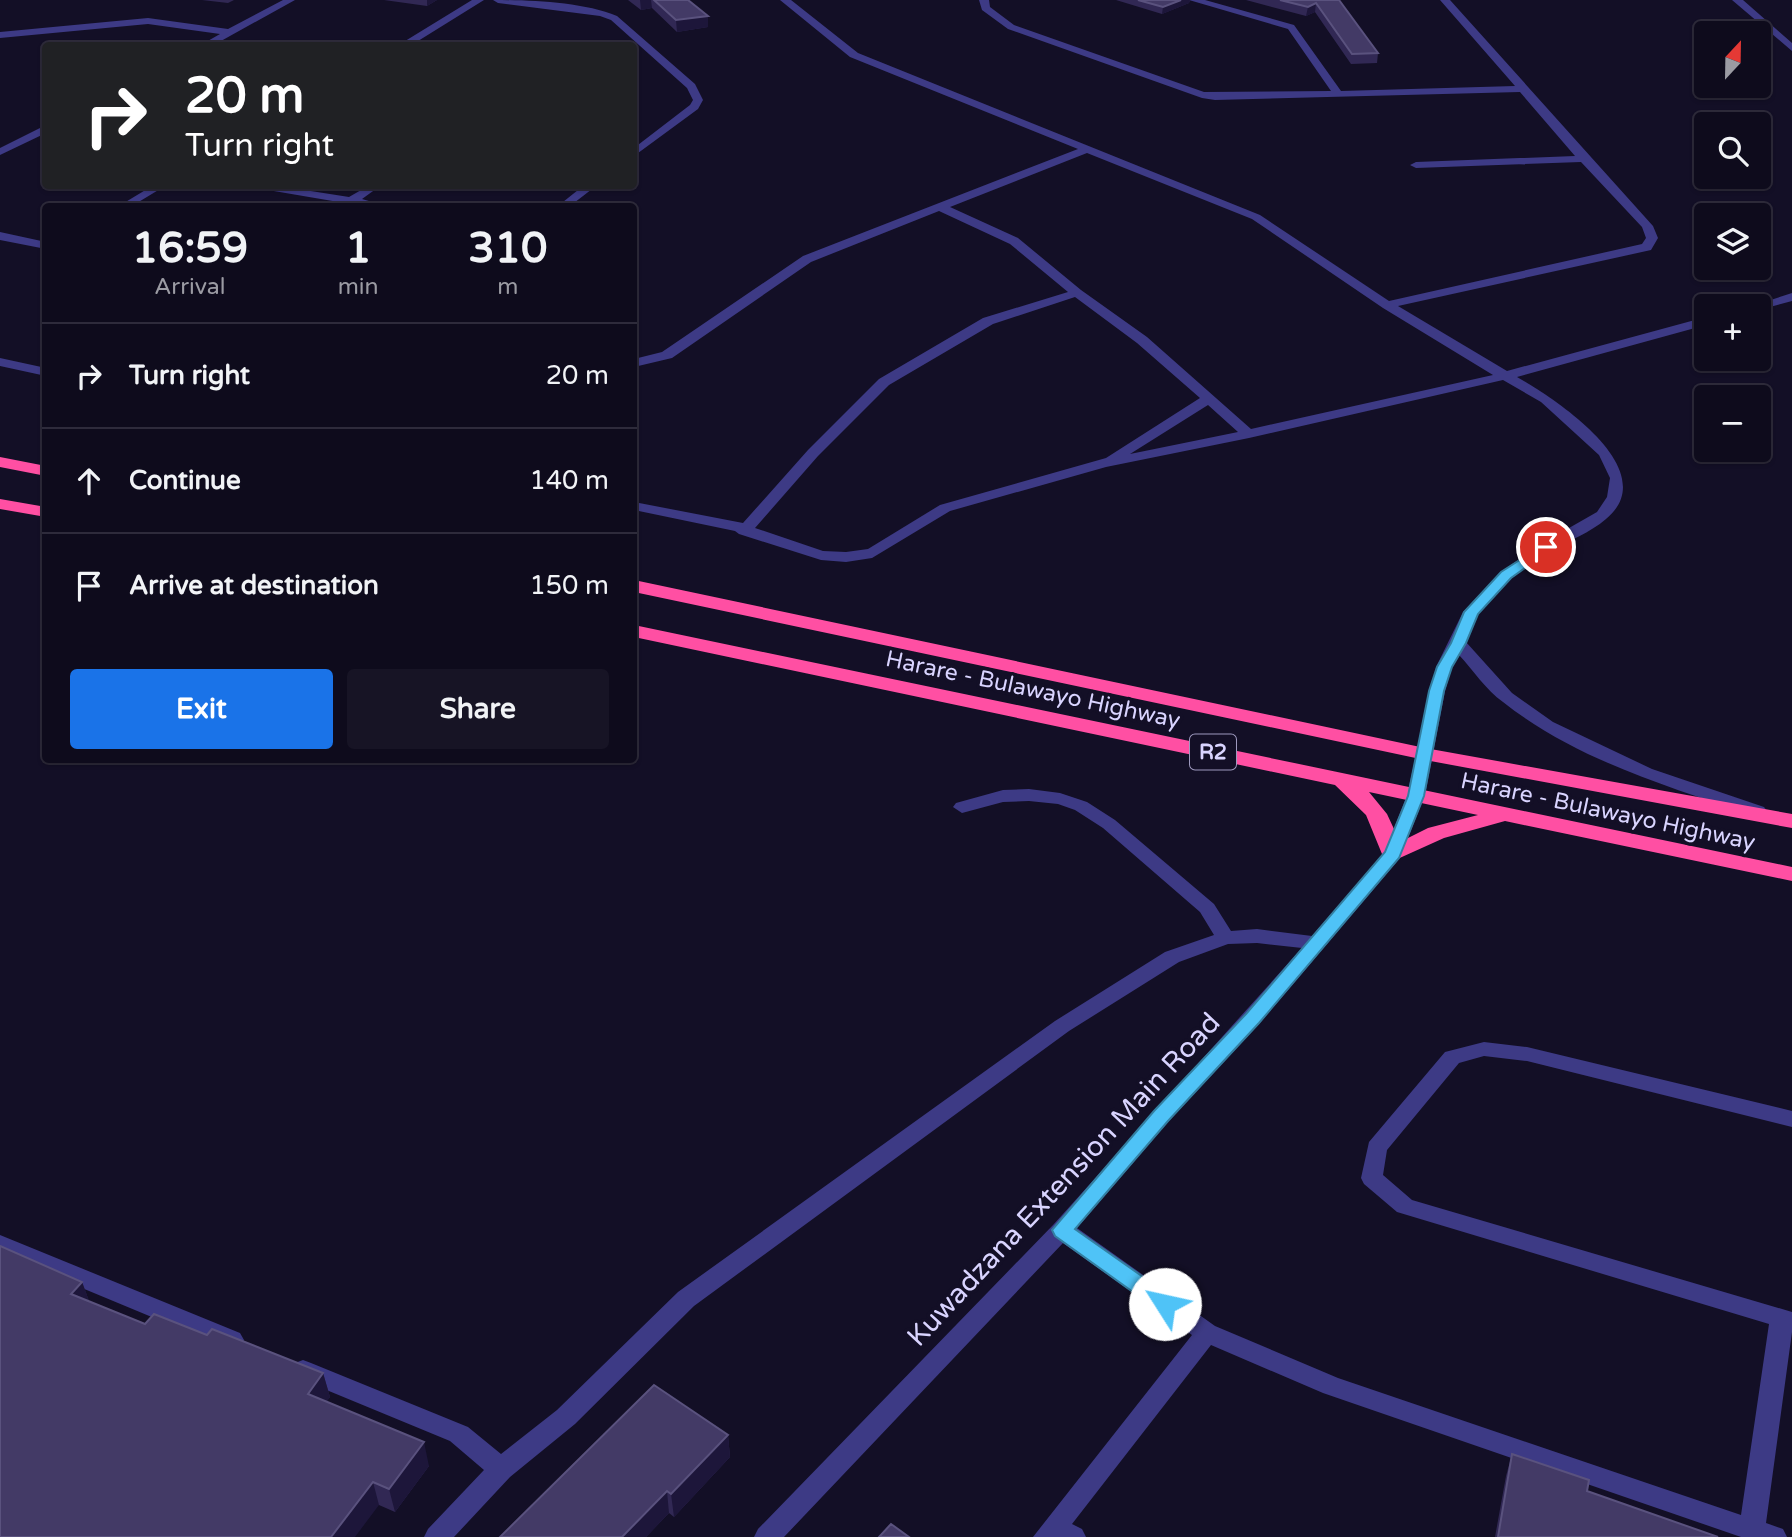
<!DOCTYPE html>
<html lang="en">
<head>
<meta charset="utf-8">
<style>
  body { margin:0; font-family:"Varela Round",sans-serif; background:#171425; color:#f1f3f6; height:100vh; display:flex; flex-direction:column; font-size:26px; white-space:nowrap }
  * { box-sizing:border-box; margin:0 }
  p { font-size:23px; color:#9b9ba3 }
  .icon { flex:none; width:38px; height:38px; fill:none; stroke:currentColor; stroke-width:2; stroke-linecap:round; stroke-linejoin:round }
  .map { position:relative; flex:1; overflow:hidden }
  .sheet { position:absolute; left:42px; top:203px; width:595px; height:560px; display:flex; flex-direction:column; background:#0e0b1c; border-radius:7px; box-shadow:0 2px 5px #0004,0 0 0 2px #2e2b3b }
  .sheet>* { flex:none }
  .hud { position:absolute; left:42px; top:42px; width:595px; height:147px; border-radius:7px; box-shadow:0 2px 5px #0004,0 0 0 2px #2e2b3b; background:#202124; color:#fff; overflow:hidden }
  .needle { width:46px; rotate:22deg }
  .tools { position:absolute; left:1694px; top:21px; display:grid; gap:14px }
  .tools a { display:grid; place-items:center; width:77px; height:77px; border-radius:7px; background:#0e0b1c; box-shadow:0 2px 5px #0004,0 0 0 2px #2e2b3b; font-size:35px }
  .pin { position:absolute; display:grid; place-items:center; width:60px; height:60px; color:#fff; margin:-30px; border:4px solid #fff; border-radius:50%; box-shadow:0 2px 7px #0007 }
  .me { position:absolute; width:77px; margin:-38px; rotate:305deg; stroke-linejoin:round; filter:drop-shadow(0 0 5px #0008) }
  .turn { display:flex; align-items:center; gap:24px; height:147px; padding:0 28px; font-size:32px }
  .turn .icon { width:91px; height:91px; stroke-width:2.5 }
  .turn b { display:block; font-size:49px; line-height:60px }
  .eta { display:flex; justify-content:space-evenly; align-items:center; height:119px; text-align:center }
  .eta b { font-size:42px; font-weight:700; line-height:49px }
  .button { display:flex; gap:14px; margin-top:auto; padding:14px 28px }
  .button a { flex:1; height:80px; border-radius:7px; background:#1a73e8; color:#fff; font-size:28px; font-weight:700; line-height:80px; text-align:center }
  .button a+a { background:#171425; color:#f1f3f6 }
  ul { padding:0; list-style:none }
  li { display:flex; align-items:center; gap:21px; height:105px; padding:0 28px; border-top:2px solid #2e2b3b }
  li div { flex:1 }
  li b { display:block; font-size:26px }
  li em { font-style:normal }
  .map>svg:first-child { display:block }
</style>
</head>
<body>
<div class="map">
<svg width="1792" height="1537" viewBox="0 0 1792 1537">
  <rect width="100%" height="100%" fill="#130f26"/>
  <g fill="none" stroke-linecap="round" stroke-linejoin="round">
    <path fill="#3d3a85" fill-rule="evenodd" d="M283,0H295L212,46H199L220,34L148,24L0,38V32L148,18L228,29Z
      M472,0H484L410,46H397Z
      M493,0C530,0 583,2 617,16L695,84L703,100L698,109L634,156V148L690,105L693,100L687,88L611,20L600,16L498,3Z
      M780,0H791L858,53L1260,215L1389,301L1642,244L1646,238L1642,227L1581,162L1416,168L1410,165L1416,162L1575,156L1520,92L1215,100L1202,98L1008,29L982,10L979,0H989L990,7L1014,25L1204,92L1331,91L1288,29L1189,0H1205L1294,25L1341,91L1515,86L1440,0H1450L1653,226L1658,238L1651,250L1398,306L1507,371L1706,317V325L1517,377C1554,398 1665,470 1606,519C1590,533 1569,540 1551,551C1525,566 1496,588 1479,613C1473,621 1470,633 1466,642L1512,693L1553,722L1652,769L1764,807L1767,811L1764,815H1752C1666,786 1575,759 1503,702C1486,690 1473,670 1459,655L1452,667L1445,691L1425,795L1400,858L1259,1024L1168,1122L1077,1228L1215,1326L1338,1378L1741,1515L1769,1324L1397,1212L1364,1184L1361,1178L1369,1142L1445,1052L1484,1042L1527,1047L1792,1111V1127L1527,1061L1484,1056L1459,1063L1387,1150L1383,1175L1412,1200L1792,1312V1332L1766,1523L1783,1529L1787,1537H1741L1323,1393L1211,1345L1072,1524L1082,1529L1086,1537H1033L1192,1335L1063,1243L784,1537H754L758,1529L1054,1224L1302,948L1257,943L1228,944L1179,962L1069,1031L694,1306L575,1424L510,1477L454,1537H424L428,1529L484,1470L450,1441L295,1377L291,1370L295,1363L303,1360L311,1363L468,1427L501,1454L557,1410L678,1292L1055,1021L1165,952L1214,935L1200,912L1103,828L1075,810L1058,804L1029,801L1003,802L962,813L953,807L956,803L1003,790L1029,789L1060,793L1087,802L1115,820L1214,904L1231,931L1257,929L1312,936L1385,852L1407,795L1436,667L1463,612L1501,572L1541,544L1597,512L1607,497L1610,478L1599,455L1541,402L1503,380L1249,438L1106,467L950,511L872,558L846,562L821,560L739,534L735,531L634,510V502L743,523L808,450L879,379L983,318L1068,292L1010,244L939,211L811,262L672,358L634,367V359L662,352L803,256L1078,149L850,57ZM1087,153L1252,219L1383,308L1493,375L1251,429L1147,337L1081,290L1018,238L950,207ZM1075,297L1137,343L1200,398L1106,458L940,505L868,549L846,552L823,551L755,528L818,456L889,385L993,324ZM1208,405L1238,432L1130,454Z
      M1732,0H1743L1792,43V51Z
      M46,125V133L0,155V148Z
      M152,186H165L132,206H119Z
      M257,186H279L349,197L368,186H380L362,199L386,206H362L262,189Z
      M583,186H596L570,206H558Z
      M0,232L46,242V249L0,240Z
      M1792,293V301L1759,310V306H1752Z
      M0,358L46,368V376L0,366Z
      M0,1235L240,1333L244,1340L240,1347L232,1350L224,1347L0,1254Z"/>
    <path fill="#ff4fa3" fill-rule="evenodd" d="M0,457L46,466V476L0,467Z
      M0,499L46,507V517L0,509Z
      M634,580L1425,748L1792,814V828L1425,760L634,592Z
      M634,625L1792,867V881L1505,821L1444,838L1393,861L1385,859L1382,854L1366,815L1335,785L634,637ZM1369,792L1478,815L1428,828L1400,842L1387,814Z"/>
  </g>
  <path fill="#312854" d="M202,0H234L228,3Z
    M384,0H437L427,6Z
    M628,0H688L708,27L677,32L652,8L641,10Z
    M1116,0H1190L1189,3L1162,14Z
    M1246,0H1340L1339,1L1378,53L1377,63L1351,64L1315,12L1306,16Z
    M82,1282L89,1301L145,1324L207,1335L323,1373L330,1397L326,1402L429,1466L395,1512L379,1505L0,1537Z
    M728,1435L730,1457L674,1517L669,1513L646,1537H500Z
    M1512,1454L1587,1491L1718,1537H1495L1506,1476Z"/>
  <path fill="#1d163a" d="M427,0H437L427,6Z
    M640,0H651L652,8L641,10Z
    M1181,0H1190L1189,3L1162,14L1163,7Z
    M1316,3L1315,12L1306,16L1308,7Z
    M708,16V27L677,32L676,20Z
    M82,1282L91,1306L71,1294Z
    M323,1373L330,1397L315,1418L308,1394Z
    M728,1435L730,1457L674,1517L671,1494Z
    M424,1442L429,1466L395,1512L389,1489Z
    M373,1482L379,1505L355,1537H331Z
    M667,1491L669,1513L646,1537H622Z"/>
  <path fill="#433a66" stroke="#5a527e" stroke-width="2" d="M654,0H688L708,16L676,20Z
    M1138,0H1181L1163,7Z
    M1280,0H1339L1378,53L1352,54L1316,3L1308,7Z
    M0,1246L82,1282L71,1294L145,1324L154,1314L207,1335L212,1329L323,1373L308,1394L424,1442L389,1489L373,1482L331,1537H0Z
    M654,1385L728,1435L671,1494L667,1491L622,1537H500Z
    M1512,1454L1589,1480L1587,1491L1718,1537H1498Z
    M891,1524L909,1537H879Z"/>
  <path fill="#4fc3f7" stroke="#337fa1" stroke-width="2" d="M1546,543L1553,547L1550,550L1511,578L1478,614L1466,643L1452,667L1444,691L1424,796L1399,858L1259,1023L1168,1121L1075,1229L1173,1298L1176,1304L1173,1310L1165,1312L1158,1310L1055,1236L1052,1230L1154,1111L1246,1014L1385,852L1408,796L1429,691L1437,667L1451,643L1464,612L1501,572Z"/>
  <g text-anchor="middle" stroke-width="7" stroke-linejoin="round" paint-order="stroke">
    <rect fill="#130f26" stroke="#9e99be" stroke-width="2" x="1190" y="734.5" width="46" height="35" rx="5"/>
    <g font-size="21" font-weight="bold" fill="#d9d4ff">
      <text x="1213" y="759">R2</text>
    </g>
    <g font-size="23" fill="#d9d4ff" stroke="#130f26">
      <text transform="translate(1033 689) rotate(12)" y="8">Harare - Bulawayo Highway</text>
      <text transform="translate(1608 811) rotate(12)" y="8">Harare - Bulawayo Highway</text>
    </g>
    <g font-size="28" fill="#d9d4ff" stroke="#130f26">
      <text transform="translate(1063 1179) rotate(-47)" y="10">Kuwadzana Extension Main Road</text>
    </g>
  </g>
</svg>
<div class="tools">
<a><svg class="needle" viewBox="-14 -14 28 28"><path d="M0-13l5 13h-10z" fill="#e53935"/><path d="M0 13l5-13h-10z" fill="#9b9ba3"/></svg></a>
<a><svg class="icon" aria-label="search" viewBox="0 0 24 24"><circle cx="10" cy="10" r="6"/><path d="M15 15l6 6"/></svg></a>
<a><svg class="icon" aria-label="layers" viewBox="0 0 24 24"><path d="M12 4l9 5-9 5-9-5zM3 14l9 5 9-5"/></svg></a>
<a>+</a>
<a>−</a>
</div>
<div class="pin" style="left:1546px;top:547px;background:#d93025"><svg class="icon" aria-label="arrive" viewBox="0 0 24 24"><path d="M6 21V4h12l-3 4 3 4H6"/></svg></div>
<svg class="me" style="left:1165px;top:1304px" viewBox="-20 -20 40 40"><circle r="19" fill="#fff"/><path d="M0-13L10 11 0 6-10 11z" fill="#4fc3f7"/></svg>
<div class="hud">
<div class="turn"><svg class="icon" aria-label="right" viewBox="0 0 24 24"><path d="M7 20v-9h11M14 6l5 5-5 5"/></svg><div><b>20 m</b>Turn right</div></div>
</div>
<section class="sheet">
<div class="eta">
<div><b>16:59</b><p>Arrival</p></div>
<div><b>1</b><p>min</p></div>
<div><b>310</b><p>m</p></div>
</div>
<ul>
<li><svg class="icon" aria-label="right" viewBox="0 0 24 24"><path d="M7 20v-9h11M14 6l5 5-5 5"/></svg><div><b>Turn right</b></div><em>20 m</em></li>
<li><svg class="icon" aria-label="ahead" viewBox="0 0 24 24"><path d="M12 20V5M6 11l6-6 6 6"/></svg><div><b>Continue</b></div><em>140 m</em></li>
<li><svg class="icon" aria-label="arrive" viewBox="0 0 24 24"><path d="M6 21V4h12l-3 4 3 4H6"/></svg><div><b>Arrive at destination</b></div><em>150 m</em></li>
</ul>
<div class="button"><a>Exit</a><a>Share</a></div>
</section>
</div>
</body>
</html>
